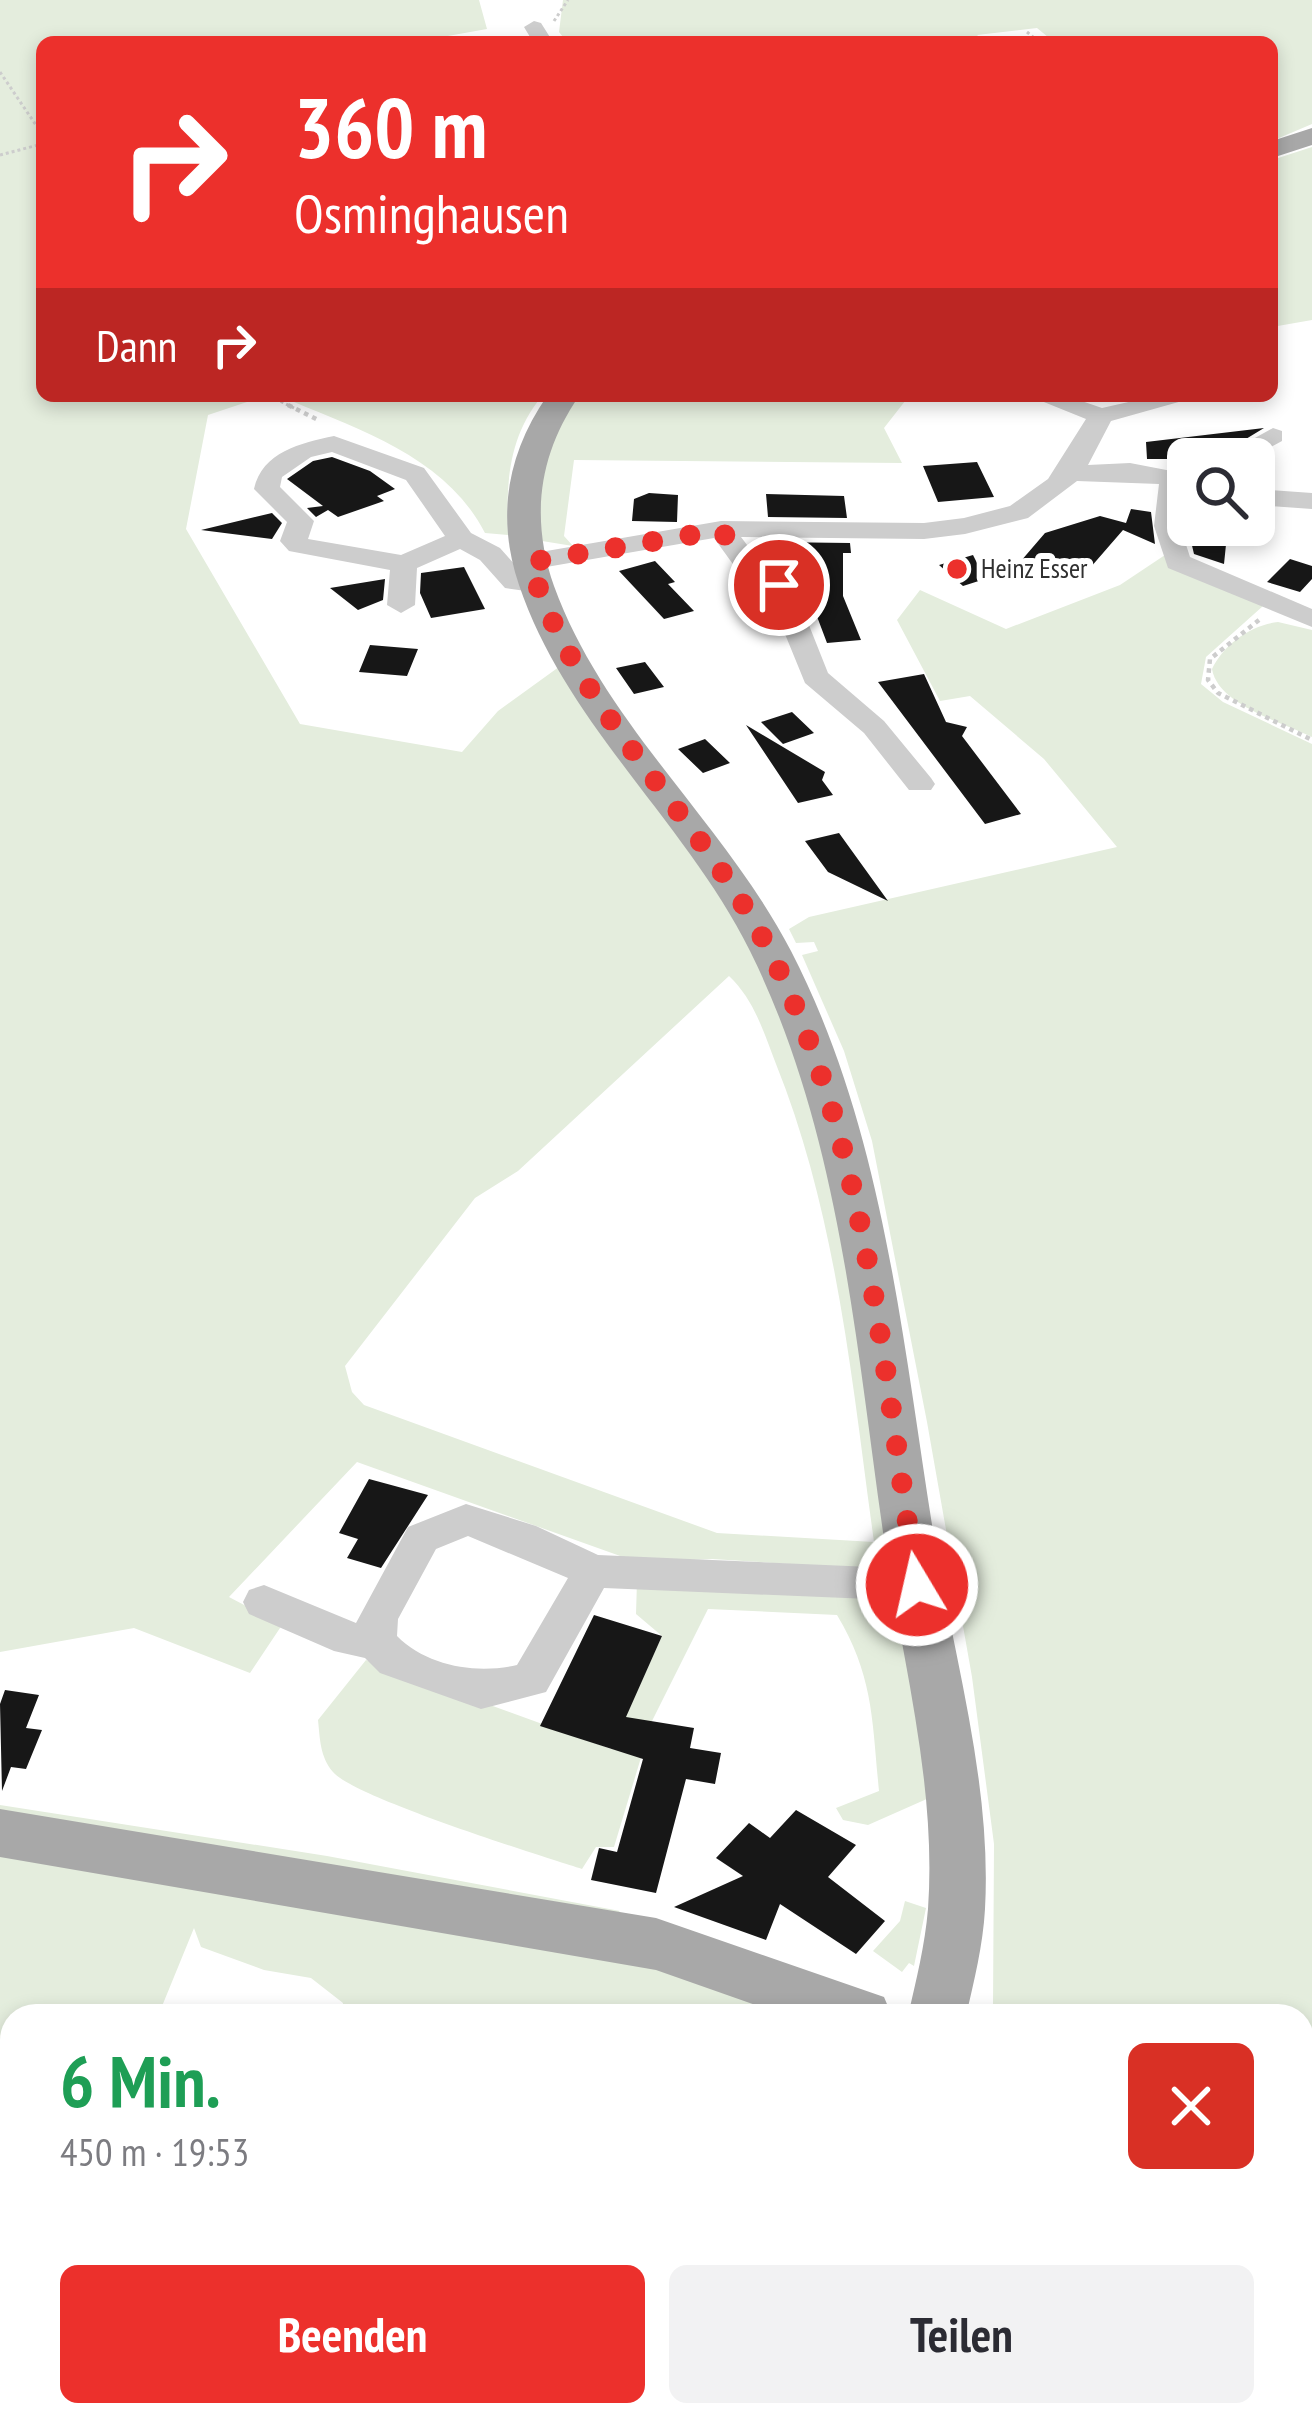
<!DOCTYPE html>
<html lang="de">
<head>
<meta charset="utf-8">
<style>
  body { margin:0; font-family:"PT Sans Narrow",sans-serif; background:#f2f2f3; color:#2b2b33; height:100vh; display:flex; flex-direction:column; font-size:45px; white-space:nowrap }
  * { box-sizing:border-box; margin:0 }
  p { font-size:39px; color:#7c7c81 }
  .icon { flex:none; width:66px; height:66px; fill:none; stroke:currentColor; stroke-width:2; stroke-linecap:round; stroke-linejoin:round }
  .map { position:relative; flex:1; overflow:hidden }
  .side { position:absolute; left:0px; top:2004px; width:1314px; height:423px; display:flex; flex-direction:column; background:#fff; border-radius:36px 36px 0 0; box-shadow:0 6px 18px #0003 }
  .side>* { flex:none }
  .hud { position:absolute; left:36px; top:36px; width:1242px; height:366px; border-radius:18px; box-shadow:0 6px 18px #0003; background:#ec302c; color:#fff; overflow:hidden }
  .controls { position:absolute; left:1167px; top:438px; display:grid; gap:24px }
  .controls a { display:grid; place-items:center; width:108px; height:108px; border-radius:18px; background:#fff; box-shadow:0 6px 18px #0003; font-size:60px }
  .pin { position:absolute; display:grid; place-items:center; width:102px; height:102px; color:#fff; margin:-51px; border:6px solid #fff; border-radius:50%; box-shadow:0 3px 12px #0007 }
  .me { position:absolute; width:132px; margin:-66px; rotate:351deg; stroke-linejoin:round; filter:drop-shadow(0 0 9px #0008) }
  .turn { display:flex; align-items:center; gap:42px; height:252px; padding:0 60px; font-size:54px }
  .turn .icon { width:156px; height:156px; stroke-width:2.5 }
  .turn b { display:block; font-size:84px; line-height:102px }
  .then { display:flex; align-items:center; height:114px; padding:0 60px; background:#0003; gap:24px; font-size:45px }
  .round { display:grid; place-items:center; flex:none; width:126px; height:126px; border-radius:18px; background:#f2f2f3 }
  .headline { display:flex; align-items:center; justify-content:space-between; height:204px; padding:0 60px }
  h1 { font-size:72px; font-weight:800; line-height:90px; color:#1e9e55 }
  .cta { display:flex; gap:24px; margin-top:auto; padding:24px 60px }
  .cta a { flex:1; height:138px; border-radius:18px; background:#ec302c; color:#fff; font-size:48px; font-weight:800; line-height:138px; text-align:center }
  .cta a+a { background:#f2f2f3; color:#2b2b33 }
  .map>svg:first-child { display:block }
</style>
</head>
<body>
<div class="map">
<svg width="1312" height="2426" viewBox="0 0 1312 2426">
  <rect width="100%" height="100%" fill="#fff"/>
  <path fill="#e4eddd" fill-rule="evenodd" d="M0,0H479L487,29L414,42H42V396H265L208,415L186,529L300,724L462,752L498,711L563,664C636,772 740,899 785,1020C847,1188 862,1372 887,1548L868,1569L712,1559L637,1562L357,1462L229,1597L282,1625L250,1673L134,1628L0,1652ZM729,976C755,1001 763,1031 776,1064C837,1216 852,1382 874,1542L717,1533L364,1405L352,1392L345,1366L475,1198L518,1171Z
    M563,0H1312V124L1272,141V42H1054L1037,28L977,35L985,42H567L559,32Z
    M1312,147V320L1272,327V160Z
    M280,396H542C508,437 506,484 508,535L485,533C445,455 356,429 280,396Z
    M576,396H909L884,428L902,463L574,460L564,536L573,546L542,541C531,475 545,452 576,396Z
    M1165,555L1263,606L1206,657L1201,684L1223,702L1312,744V2171L1302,2167V2016H1001L993,2006L994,1844L972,1677L927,1422L872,1141L844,1051L802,955L818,951L814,942L796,943L789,929L809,917L1117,847L1044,759L970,696L940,701L897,620L920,590L1006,629L1120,585Z
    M1278,622L1312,630V737C1282,722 1218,705 1212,669C1224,644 1251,625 1278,622Z
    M637,1581L875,1597L905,1624L929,1798L868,1825L843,1820L836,1808L879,1791C872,1721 874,1677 837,1615L708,1609L652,1721L614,1847H596L582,1869C541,1856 353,1797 333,1772C320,1757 320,1739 318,1720L366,1660L611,1749L662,1636L636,1614Z
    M0,1805L327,1856L620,1911L611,1917L0,1816Z
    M0,1849L593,1947L816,2016H342L343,2003L311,1978L264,1970L201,1947L194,1928L158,2016H12V2365L0,2394Z
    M905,1901L926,1908L914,1966L909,1963L902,1972L873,1951L900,1921Z
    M1302,2412L1312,2418V2426H219L225,2415Z"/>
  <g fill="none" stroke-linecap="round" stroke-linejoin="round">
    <path stroke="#c9dcee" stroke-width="12" d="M698,2415L700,2426"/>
  </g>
  <path fill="#171717" d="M1264,428L1213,459H1147L1146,442Z
    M332,457L370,471L395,489L377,496L384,501L338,517L328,510L316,517L307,508L323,506L287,479L313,461Z
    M977,462L994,497L938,502L923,466Z
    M649,493L678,495L677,522L632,521L634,499Z
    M766,494L844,496L847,518L768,517Z
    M1131,509L1151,512L1155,544L1123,530L1090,568L1081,566L1032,582L1015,568L1045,533L1100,516L1126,523Z
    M272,513L282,523L272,539L201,530Z
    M1185,516L1188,525H1228L1224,564L1194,554Z
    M770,542L850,543L851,553H843V596L861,640L827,643L807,590V554L771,555Z
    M973,555L985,579L963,586L939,565Z
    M1290,559L1312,566V579L1300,592L1267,582Z
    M655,561L675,582L668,584L694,611L664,619L619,571Z
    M464,567L485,609L431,618L420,593L421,573Z
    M385,579L383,600L358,610L330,588Z
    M370,645L418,649L407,676L359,672Z
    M645,662L664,687L634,694L616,668Z
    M924,674L946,722L967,727L962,736L1021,814L985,824L878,682Z
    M792,712L814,733L783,744L761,722Z
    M746,725L825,772L822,780L833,795L798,803Z
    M705,739L730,763L703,773L678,749Z
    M839,833L888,901L828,872L805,841Z
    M369,1479L428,1495L381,1568L347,1558L358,1539L339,1533Z
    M594,1615L662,1636L626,1717L694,1728L690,1748L721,1753L715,1784L686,1779L656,1893L591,1880L599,1848L617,1852L643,1759L540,1726Z
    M5,1690L39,1695L26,1728L42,1730L26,1769L11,1767L2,1791L0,1704Z
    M796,1810L856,1845L828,1877L885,1921L856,1954L780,1904L766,1940L674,1907L743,1876L716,1858L749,1823L770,1838Z"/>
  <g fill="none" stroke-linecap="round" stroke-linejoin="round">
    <path stroke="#cdcdcd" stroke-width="3" stroke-dasharray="3 3" stroke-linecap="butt" d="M554,21L568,0
      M1027,32L1039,42
      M0,72L42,134
      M0,155L42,144
      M270,396L294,408"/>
    <path stroke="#cdcdcd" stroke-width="4.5" stroke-dasharray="4.5 4.5" stroke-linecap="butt" d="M288,405L320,421
      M1259,620L1210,659L1208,680L1218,693L1312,740"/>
    <path stroke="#cdcdcd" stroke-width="8" stroke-dasharray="8 8" stroke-linecap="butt" d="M626,2426L627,2415"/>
    <path fill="#cdcdcd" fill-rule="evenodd" d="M534,21L541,23L553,42H533L524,27Z
      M1029,396H1067L1102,408L1155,396H1200L1111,421L1088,465L1130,463L1182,473L1180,526L1190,557L1312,609V627L1168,568L1154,526L1159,484L1077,481L1028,518L965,534L924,539L741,537L763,566L793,585L828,673L884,721L931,778L935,784L931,790H909L864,733L805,683L767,590L743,578L714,538L529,570L515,562L529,554L721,521L924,523L964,518L1010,506L1048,479L1086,419Z
      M1273,428L1282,431V441L1249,459H1217Z
      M334,436L424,468L471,533L500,548L525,576L547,582V594L505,588L480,560L460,549L417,568L415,605L401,613L387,605L390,570L289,551L280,541L287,522L254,489C262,452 301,443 334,436ZM332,452L406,480L445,536L401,555L308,539L314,521L280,487L282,477L311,457Z
      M1254,489L1312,493V509L1254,505Z
      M466,1504L536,1526L598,1555L917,1569L931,1573L937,1585L931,1597L917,1601L604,1588L546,1692L481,1709L380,1673L365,1658L334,1651L249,1614L243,1602L249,1590L264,1585L356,1623L408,1527ZM468,1536L568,1578L517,1665C477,1674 428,1667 397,1636L398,1619L436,1549Z"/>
    <path fill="#a8a8a8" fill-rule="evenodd" d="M1312,128V145L1272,158V141Z
      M547,396H579C539,454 530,518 554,586C604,724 724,822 791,951C883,1129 902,1336 933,1531C953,1655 992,1782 985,1909C983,1945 974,1981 966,2016H908C916,1981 925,1945 928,1909C937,1783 901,1656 883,1532C855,1336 839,1131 750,951C686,822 566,724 519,585C496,517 507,454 547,396Z
      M0,1809L656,1918L884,1997L892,2016H787L656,1970L0,1857Z
      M1302,2157L1312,2160V2220L1302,2216Z
      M943,2415H1009L1014,2426H948Z"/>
  </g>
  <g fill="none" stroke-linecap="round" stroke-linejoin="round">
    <path stroke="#ec302c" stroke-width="21" stroke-dasharray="0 37.8" d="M779,585L753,572L721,530L530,562C573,708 699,814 768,948C868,1141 883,1373 917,1585"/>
  </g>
  <circle fill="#ec302c" stroke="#fff" stroke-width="4.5" cx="957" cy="569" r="12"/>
  <g text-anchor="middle" stroke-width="12" stroke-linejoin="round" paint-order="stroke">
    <g font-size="27" fill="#303030" stroke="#fff" text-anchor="start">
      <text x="981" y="578">Heinz Esser</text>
    </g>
  </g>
</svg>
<div class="controls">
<a><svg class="icon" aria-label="search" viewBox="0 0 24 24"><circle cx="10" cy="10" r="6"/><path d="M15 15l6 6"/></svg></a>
</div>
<div class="pin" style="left:779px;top:585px;background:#d93025"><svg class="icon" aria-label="arrive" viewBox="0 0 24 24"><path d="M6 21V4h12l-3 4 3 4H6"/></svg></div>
<svg class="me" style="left:917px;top:1585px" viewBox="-20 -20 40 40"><circle r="17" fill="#ec302c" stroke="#fff" stroke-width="3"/><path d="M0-11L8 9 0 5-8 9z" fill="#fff"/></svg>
<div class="hud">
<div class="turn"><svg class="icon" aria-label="right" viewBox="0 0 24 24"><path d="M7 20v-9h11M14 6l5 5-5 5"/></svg><div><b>360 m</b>Osminghausen</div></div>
<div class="then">Dann<svg class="icon" aria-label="right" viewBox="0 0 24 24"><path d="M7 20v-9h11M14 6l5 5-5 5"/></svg></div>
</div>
<section class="side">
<div class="headline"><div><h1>6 Min.</h1><p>450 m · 19:53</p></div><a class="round" style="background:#d93025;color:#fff"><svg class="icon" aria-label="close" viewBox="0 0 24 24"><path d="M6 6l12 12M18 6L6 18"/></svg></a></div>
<div class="cta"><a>Beenden</a><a>Teilen</a></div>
</section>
</div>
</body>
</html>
